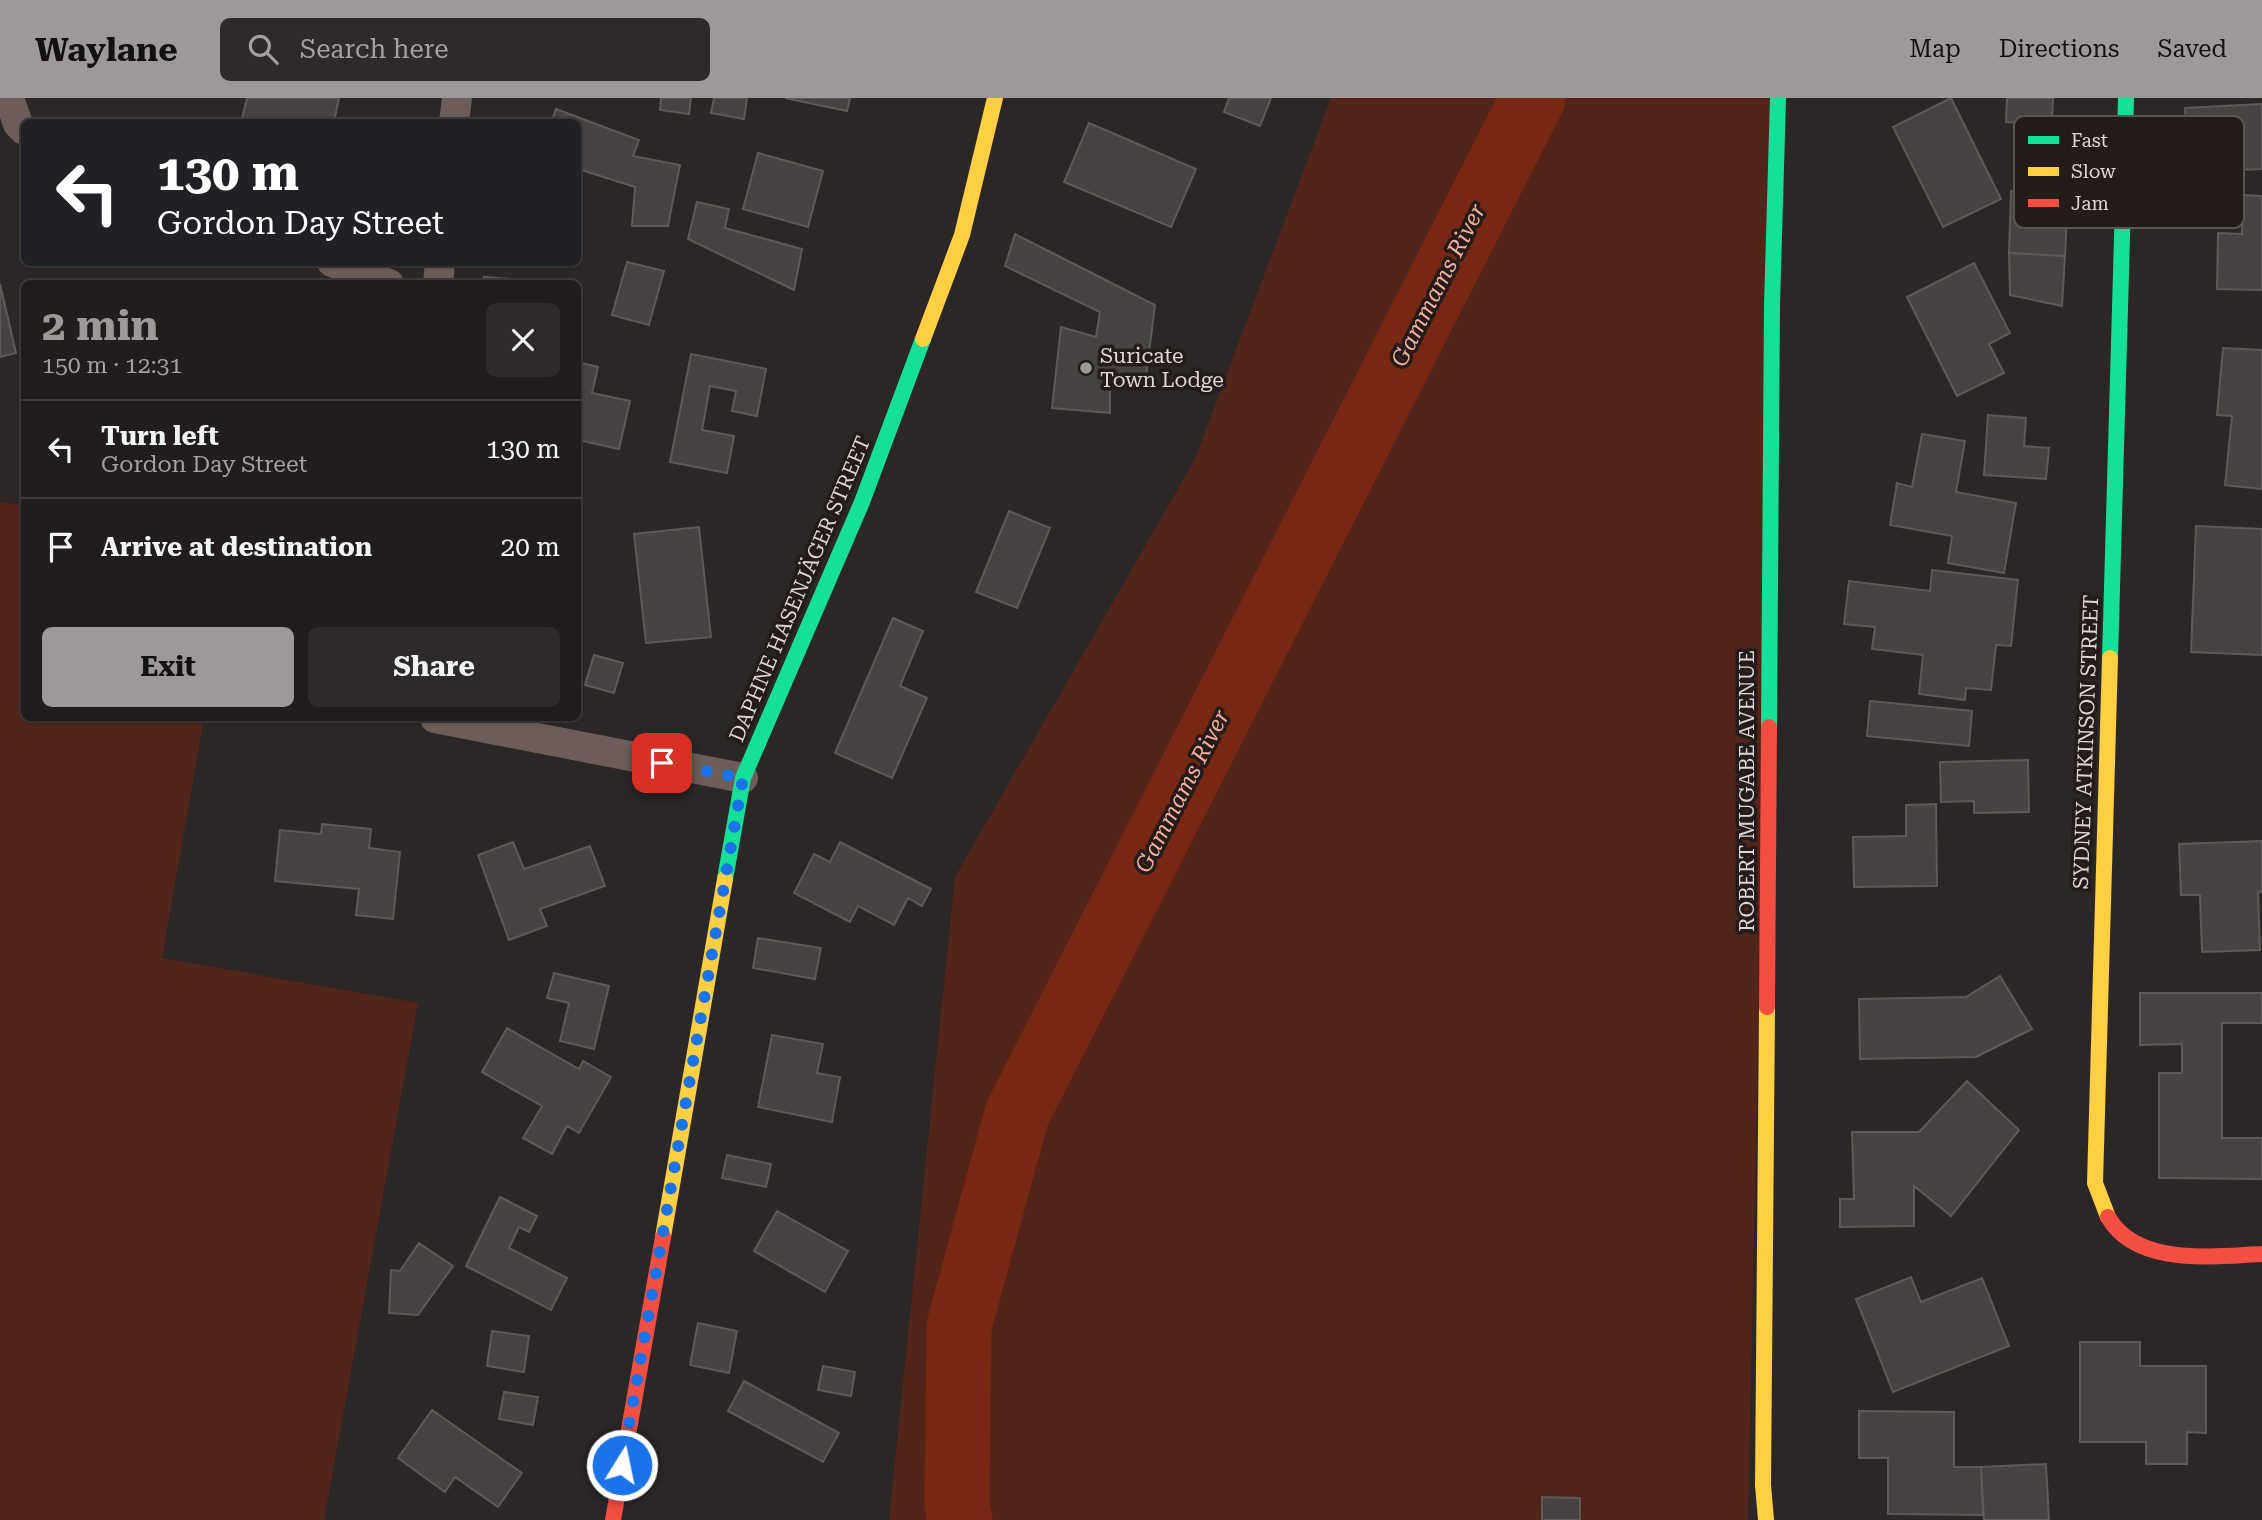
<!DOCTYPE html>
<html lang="en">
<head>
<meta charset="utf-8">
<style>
  body { margin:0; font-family:"Roboto Serif",serif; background:#2d2a29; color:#f1f3f6; height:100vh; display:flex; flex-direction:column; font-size:26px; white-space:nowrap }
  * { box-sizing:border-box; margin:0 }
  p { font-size:23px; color:#a2a2a3 }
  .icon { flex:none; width:38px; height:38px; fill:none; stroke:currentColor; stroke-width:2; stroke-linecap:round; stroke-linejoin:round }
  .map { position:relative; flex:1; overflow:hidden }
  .panel { position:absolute; left:21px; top:182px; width:560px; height:441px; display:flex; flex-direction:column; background:#201d1c; border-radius:10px; box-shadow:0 2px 5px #0004,0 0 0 2px #3d3b3b }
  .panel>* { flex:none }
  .banner { position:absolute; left:21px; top:21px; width:560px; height:147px; border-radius:10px; box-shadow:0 2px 5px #0004,0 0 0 2px #3d3b3b; background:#202124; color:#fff; overflow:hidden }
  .pin { position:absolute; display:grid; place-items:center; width:60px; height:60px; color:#fff; margin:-30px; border-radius:14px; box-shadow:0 4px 10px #0006 }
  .me { position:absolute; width:77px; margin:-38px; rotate:10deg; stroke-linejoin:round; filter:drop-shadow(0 0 5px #0008) }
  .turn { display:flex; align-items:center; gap:24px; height:147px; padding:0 21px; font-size:32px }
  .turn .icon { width:91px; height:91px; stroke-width:2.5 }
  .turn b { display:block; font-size:49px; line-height:60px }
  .round { display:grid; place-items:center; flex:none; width:74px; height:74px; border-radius:10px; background:#2d2a29 }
  .summary { display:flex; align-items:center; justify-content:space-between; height:119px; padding:0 21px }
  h1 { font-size:42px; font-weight:700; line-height:52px; color:#9e9998 }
  .action { display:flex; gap:14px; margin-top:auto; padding:14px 21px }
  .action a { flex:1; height:80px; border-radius:10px; background:#9e9998; color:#111; font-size:28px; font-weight:700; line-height:80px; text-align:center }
  .action a+a { background:#2d2a29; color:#f1f3f6 }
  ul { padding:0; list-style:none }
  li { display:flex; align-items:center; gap:21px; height:98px; padding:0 21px; border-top:2px solid #3d3b3b }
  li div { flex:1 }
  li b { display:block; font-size:26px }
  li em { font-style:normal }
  header { display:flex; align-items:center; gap:42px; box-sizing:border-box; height:98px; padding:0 35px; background:#9e9998; color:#111 }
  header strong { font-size:33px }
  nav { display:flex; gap:38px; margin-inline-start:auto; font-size:24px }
  .search { width:490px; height:63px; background:#2d2a29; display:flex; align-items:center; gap:18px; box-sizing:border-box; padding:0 24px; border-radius:10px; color:#a2a2a3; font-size:26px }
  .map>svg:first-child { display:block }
</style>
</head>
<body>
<header>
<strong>Waylane</strong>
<div class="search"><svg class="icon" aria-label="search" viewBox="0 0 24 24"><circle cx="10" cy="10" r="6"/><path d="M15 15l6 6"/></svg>Search here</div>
<nav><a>Map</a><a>Directions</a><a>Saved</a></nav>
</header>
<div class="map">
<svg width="2262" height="1422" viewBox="0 0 2262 1422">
  <rect width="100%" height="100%" fill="#2b2726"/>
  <path fill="#53251a" d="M1331,0H1778L1748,1422H889L955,779L1194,363Z
    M0,404L24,407V620H204L162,860L418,905L324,1422H0Z"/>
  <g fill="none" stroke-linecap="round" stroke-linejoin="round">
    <path stroke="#772712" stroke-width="65" d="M960,1422L957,1407L959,1228L1017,1016L1533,0"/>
  </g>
  <path fill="#474342" stroke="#5d5a59" stroke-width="2" d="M247,0H339L334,24H241Z
    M661,0H691L689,16L660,12Z
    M714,0H747L744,21L711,15Z
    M785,0H850L847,13Z
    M1229,0H1271L1260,28L1224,14Z
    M1951,0L2001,101L1943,129L1893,29Z
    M2007,0H2053L2052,26L2006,24Z
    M2262,6V71L2189,74L2185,10Z
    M556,11L639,42L633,58L680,67L668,128H632L635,89L578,71V24H551Z
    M1089,25L1196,71L1171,129L1064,84Z
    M758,55L823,73L808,129L743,111Z
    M2011,93L2068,97L2065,158L2009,155Z
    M2243,97L2262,98V192L2217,191L2218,135L2242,136Z
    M697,104L729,111L725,130L802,151L794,192L688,141Z
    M1015,136L1155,207L1145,286L1110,284V315L1052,310L1061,229L1096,239L1100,214L1005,168Z
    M2009,155L2065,158L2062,208L2010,197Z
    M627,164L664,173L649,227L612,217Z
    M1974,165L2010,235L1989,246L2004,275L1957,298L1907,199Z
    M484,179L509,181V186H483Z
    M0,186L16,255L0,259Z
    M2223,250L2262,252V391L2225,387L2232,318L2217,317Z
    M691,256L766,271L757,318L732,313L736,293L710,288L702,332L734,338L727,375L670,364Z
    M578,264L598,269L592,295L630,303L619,351L578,342Z
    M1988,317L2026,320L2024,348L2049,350L2046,381L1984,377Z
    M1922,336L1965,343L1956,394L2016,405L2004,475L1948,465L1952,438L1890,427L1897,385L1912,389Z
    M1009,413L1050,430L1017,510L976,494Z
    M2196,428L2262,431V557L2191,554Z
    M699,429L711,539L646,545L634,436Z
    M1932,472L2018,482L2011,548L1996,547L1991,592L1966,590L1965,602L1919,596L1923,557L1872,551L1875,529L1844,526L1849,483L1930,493Z
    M893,520L923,533L900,588L927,600L892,680L835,655Z
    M594,557L623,565L614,595L585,587Z
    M1870,603L1972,613L1969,648L1867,638Z
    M2028,662L2029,714L1974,715V703L1941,704L1940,664Z
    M1936,706L1937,788L1854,789L1853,739L1906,738V707Z
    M322,726L371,731L369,750L400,754L393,821L356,817L359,791L275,783L280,732L321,736Z
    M2262,743V794H2258L2260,852L2202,854L2200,797H2181L2179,746Z
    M513,744L524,771L590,748L605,788L540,811L547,828L509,842L478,757Z
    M840,744L931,791L922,808L908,800L894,827L858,808L850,824L794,795L814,756L830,764Z
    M758,840L821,850L815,881L753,870Z
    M554,875L609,888L594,951L560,943L569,905L547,900Z
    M2000,878L2032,931L1976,959L1860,961L1859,901L1966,899Z
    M2140,895H2262V925H2222V1040H2262V1081L2159,1080V975H2182V946L2140,947Z
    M507,930L579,971L583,963L611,979L579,1035L567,1028L552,1056L523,1040L542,1008L482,974Z
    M772,937L823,946L817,975L840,979L832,1024L758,1009Z
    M1967,983L2019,1032L1951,1118L1914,1088V1128L1840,1129V1101H1854L1852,1034H1919Z
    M727,1057L771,1066L766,1089L722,1080Z
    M500,1099L537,1118L529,1134L519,1129L509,1150L567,1180L551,1212L466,1168Z
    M777,1113L848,1153L825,1194L754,1153Z
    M419,1145L453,1168L418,1217L389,1215L391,1172L400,1173Z
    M1911,1179L1921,1204L1982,1180L2009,1248L1893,1294L1856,1201Z
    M698,1225L737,1233L729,1275L690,1267Z
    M492,1233L529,1238L524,1274L487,1268Z
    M2080,1244H2140V1268H2206V1335L2187,1334V1366H2146V1344H2080Z
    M823,1268L855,1274L851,1298L818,1292Z
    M744,1283L839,1335L823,1364L728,1313Z
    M504,1294L538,1299L533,1327L499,1321Z
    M432,1312L522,1375L498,1409L455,1379L445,1394L398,1360Z
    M1859,1313L1954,1314V1369H1981L1983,1417L1888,1416V1360H1859Z
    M2046,1366L2049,1422H1984L1981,1369Z
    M1542,1399L1580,1400V1422H1542Z"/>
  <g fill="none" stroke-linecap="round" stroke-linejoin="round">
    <path stroke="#6c5d58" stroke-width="30" d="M9,0L18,26L24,32
      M454,24L457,0
      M332,164L389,186
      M438,186L440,164
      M435,620L743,680"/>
    <path stroke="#16e098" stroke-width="16" d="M2110,560L2126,0
      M1769,629L1772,207L1778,0
      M725,781L743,680L862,404L923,241"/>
    <path stroke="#ffcf43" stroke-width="16" d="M923,241L962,137L995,0
      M2108,1119L2095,1085L2110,560
      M663,1139L725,781
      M1766,1422L1763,1387L1767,909"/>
    <path stroke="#f24e42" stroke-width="16" d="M1767,909L1769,629
      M2108,1119C2137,1169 2213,1158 2262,1156
      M613,1422L663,1139"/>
  </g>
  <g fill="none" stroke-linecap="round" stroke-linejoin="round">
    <path stroke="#1a73e8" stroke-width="12" stroke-dasharray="0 21.6" d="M622,1367L743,680L662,665"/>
  </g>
  <circle fill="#9e9998" stroke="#231c1b" stroke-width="2.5" cx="1086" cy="270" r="7"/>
  <g text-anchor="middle" stroke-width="7" stroke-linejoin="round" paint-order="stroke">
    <g font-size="21" fill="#dcd7d6" stroke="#231c1b" text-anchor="start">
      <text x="1100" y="265">Suricate<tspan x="1100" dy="24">Town Lodge</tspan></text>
    </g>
    <g font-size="21" fill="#dcd7d6" stroke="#231c1b">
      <text transform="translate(800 491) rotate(-67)" y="7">DAPHNE HASENJÄGER STREET</text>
      <text transform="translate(2086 644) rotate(-88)" y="7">SYDNEY ATKINSON STREET</text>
      <text transform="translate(1747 693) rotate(-90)" y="7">ROBERT MUGABE AVENUE</text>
    </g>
    <g font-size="23" font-style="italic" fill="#f9ae9a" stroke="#231c1b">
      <text transform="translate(1438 187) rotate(-63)" y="8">Gammams River</text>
      <text transform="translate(1182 693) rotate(-63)" y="8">Gammams River</text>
    </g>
  </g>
  <rect x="2014" y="18" width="230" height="112" rx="10" fill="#231c1b" stroke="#5a5453" stroke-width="2"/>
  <rect x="2028" y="38" width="31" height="8" fill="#16e098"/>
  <rect x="2028" y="69" width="31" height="9" fill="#ffcf43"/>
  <rect x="2028" y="101" width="31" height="8" fill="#f24e42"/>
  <g font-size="19" fill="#dcd7d6">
    <text x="2071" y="49">Fast</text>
    <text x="2071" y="80">Slow</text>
    <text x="2071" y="112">Jam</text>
  </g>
</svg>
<div class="pin" style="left:662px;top:665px;background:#d93025"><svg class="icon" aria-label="arrive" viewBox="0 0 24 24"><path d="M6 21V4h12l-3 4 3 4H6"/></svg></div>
<svg class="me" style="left:622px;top:1367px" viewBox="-20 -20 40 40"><circle r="17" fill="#1a73e8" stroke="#fff" stroke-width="3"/><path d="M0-11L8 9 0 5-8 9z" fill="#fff"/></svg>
<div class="banner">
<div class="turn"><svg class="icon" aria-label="left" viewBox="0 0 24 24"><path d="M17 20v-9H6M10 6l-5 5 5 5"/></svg><div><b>130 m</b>Gordon Day Street</div></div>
</div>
<section class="panel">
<div class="summary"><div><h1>2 min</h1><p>150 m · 12:31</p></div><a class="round"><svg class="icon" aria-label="close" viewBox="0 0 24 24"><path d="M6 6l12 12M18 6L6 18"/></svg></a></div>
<ul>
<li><svg class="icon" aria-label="left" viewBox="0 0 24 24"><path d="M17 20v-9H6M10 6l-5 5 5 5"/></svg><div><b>Turn left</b><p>Gordon Day Street</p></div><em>130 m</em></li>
<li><svg class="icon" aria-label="arrive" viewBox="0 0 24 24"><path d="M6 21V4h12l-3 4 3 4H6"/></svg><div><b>Arrive at destination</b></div><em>20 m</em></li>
</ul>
<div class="action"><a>Exit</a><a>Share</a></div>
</section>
</div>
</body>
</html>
